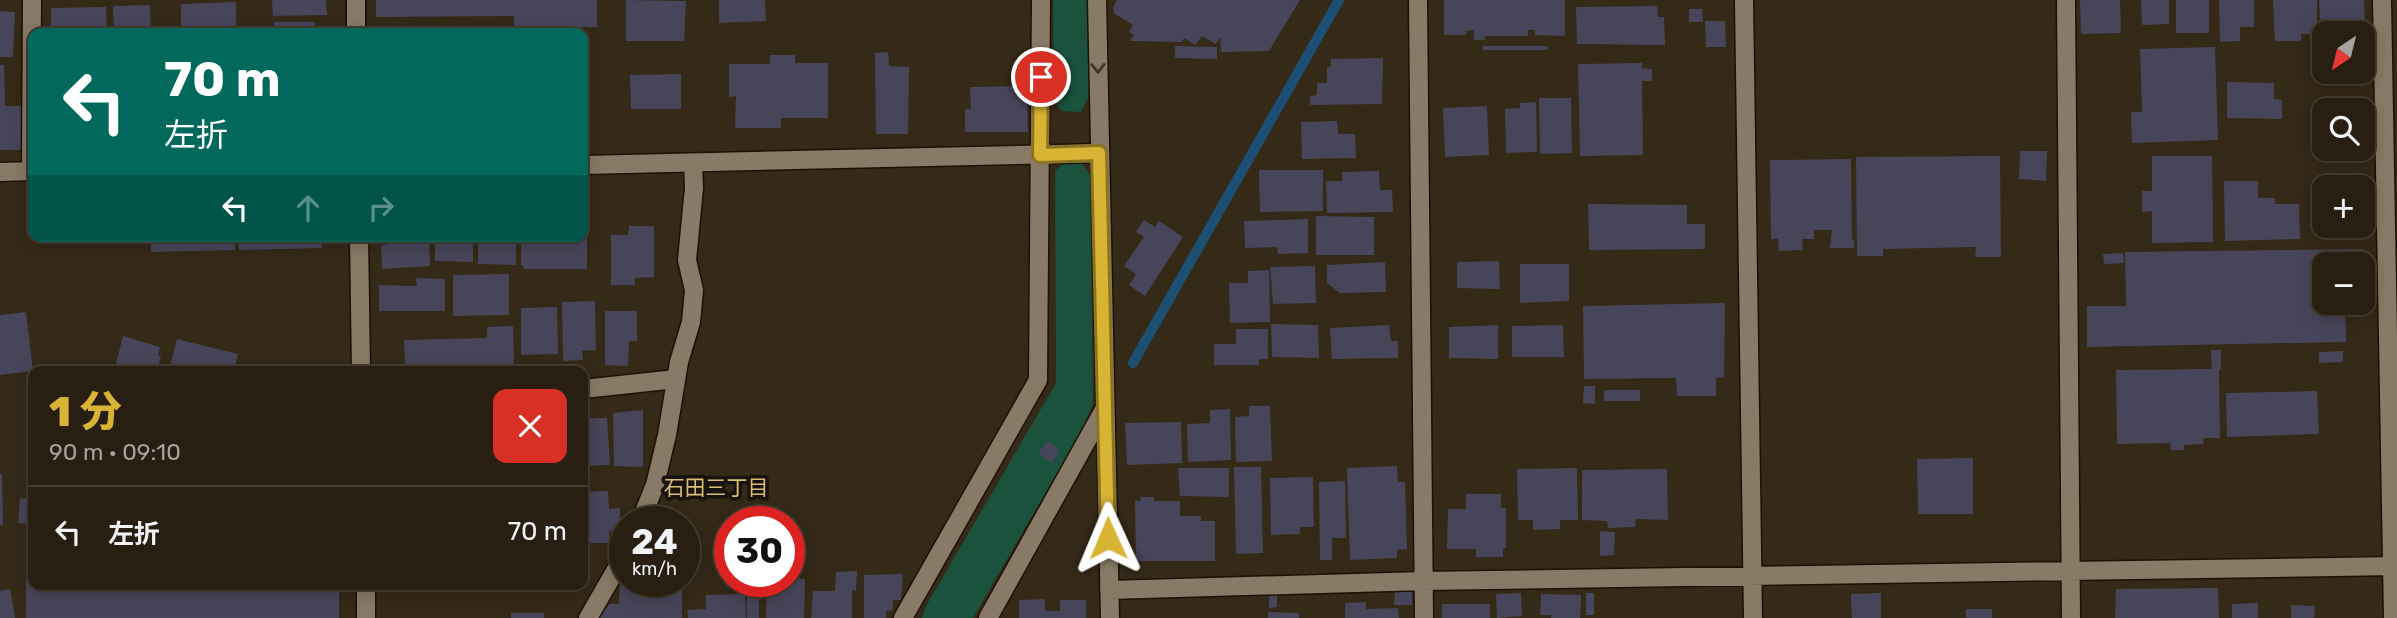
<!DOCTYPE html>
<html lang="ja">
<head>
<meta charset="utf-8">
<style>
  body { margin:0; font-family:Rubik,"Noto Sans JP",sans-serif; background:#342c20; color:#f1f3f6; height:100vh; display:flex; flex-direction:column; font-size:26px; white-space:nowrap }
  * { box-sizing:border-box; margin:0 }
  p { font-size:23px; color:#a5a29f }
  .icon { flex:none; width:38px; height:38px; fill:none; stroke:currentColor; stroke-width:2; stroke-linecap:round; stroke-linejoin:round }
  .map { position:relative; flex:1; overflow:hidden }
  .sheet { position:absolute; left:28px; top:366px; width:560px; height:224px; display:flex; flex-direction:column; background:#281f12; border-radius:14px; box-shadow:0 4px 18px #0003,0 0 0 2px #443d32 }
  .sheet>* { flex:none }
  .banner { position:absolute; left:28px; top:28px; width:560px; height:214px; border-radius:14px; box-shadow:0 4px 18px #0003,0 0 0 2px #443d32; background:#00695c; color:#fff; overflow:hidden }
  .needle { width:46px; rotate:215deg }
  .fabs { position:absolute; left:2312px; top:21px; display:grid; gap:14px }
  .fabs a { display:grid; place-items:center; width:63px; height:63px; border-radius:14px; background:#281f12; box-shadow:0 4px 18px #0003,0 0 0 2px #443d32; font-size:35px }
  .speed { position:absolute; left:609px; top:506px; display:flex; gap:14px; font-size:35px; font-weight:700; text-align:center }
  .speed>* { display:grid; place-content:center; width:91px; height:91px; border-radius:50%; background:#281f12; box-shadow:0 4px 18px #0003,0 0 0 2px #443d32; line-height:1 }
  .speed small { font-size:18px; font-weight:400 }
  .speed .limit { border:10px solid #d22; background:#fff; color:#111 }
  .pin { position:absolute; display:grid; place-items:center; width:60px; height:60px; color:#fff; margin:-30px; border:4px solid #fff; border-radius:50%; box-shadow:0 2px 7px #0007 }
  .me { position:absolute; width:77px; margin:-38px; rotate:359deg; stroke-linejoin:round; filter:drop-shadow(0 0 5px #0008) }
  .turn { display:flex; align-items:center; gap:24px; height:147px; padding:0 21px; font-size:32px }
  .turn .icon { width:91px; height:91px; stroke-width:2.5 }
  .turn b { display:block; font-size:49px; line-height:60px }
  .lanes { display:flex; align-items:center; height:66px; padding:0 21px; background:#0003; justify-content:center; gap:35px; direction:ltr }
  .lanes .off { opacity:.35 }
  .round { display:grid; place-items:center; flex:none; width:74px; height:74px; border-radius:14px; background:#342c20 }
  .headline { display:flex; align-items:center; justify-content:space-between; height:119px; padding:0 21px }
  h1 { font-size:42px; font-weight:800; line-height:52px; color:#d8b434 }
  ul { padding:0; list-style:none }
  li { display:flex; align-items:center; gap:21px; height:91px; padding:0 21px; border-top:2px solid #443d32 }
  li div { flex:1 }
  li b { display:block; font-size:26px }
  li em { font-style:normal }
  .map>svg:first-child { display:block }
</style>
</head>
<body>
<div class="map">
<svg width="2397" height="618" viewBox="0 0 2397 618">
  <rect width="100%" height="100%" fill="#352918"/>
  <path fill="#1a523d" d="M1053,0H1088L1089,96L1081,112L1061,111L1054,100Z
    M1064,163H1082L1090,175L1093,403L1083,428L973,618H922L926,606L1056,383L1055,171Z"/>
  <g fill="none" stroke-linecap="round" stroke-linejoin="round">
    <path stroke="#1d4f73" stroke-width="10" d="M1133,363L1339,0"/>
  </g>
  <path fill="#474559" d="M272,0H326L327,15L273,16Z
    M376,0H597V27L514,28V16L376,17Z
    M626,0L686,1L684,41H626Z
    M719,0H765L766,21L719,23Z
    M1117,0H1300L1269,51L1221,52L1220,37L1216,44L1202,36L1195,45L1184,38L1182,42L1130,41L1134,35L1129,32L1133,25L1115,14L1113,8Z
    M1444,0H1565V36L1535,35V30H1528V36H1485V40H1474V30L1466,31V35H1444Z
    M2080,0H2120L2121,33L2081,34Z
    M2141,0H2169V24L2142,25Z
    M2176,0H2209V33H2176Z
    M2219,0H2254V27H2240V41L2220,42Z
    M2273,0H2317V34H2301V41H2275Z
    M2319,0H2364L2365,33H2321Z
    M236,2V33H181V4Z
    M150,5L151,33H114L113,6Z
    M1657,6L1658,17H1664L1665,45L1577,44L1576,7Z
    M106,7L107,33H51V8Z
    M1689,9H1702L1703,22H1689Z
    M0,11L15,12L13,57H0Z
    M1705,21H1725L1726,47H1706Z
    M274,22H315V31L332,30V33H274Z
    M1175,46L1217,47V59L1175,58Z
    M1483,46H1548V50H1483Z
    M2215,47L2218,140L2132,143L2131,112H2142L2140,49Z
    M888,52L889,66L909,67L908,134H876L875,53Z
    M770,55H795V63H828V118H781V128H735L736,96L729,97V64H770Z
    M1383,58L1382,104L1310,105V96L1317,95V83H1327V67H1331V59Z
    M1642,63V68L1652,69V81H1642L1643,155L1580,156L1578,64Z
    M0,65H4L5,106H25V150H0Z
    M681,74V109H631L630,75Z
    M2227,82L2274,83V99L2282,100V119L2227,118Z
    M1027,86L1028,132H965V109H971L970,87Z
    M1539,98H1571L1572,153L1540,154Z
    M1536,102L1537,152L1506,153L1505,109L1520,108V103Z
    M1487,106L1489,155L1445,157L1443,108Z
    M1337,121L1338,134H1355L1356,158L1302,159L1301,122Z
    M2020,151H2047L2046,181L2019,179Z
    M2000,156L2001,257H1975L1976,247L1883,249V256H1857L1856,157Z
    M2152,156H2212L2213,242L2152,243V211L2142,212V191H2152Z
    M1851,159L1852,240H1854V248H1830L1832,230H1814V239H1802L1803,250L1779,251L1778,239H1771L1770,160Z
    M1259,170H1323V211L1260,212Z
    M1379,171L1380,190H1392L1393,212L1327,213L1326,181H1342V172Z
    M2224,181H2258V198H2275V204H2299L2300,239L2225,241Z
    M1588,204L1687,205V224H1705V249L1589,250Z
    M1316,216L1374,217V255H1316Z
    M1308,219V253L1278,254L1277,247L1245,248L1244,221Z
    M1144,220L1155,227L1159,221L1183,237L1145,296L1129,285L1136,274L1124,266L1144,237L1136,232Z
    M583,224H587V269H524V266H521V236H583Z
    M629,226H654V277L635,278V285H611V235H628Z
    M151,236H234L235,250L151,252Z
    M238,236H322V248L239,250Z
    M386,236H429L430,266L382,269L381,245H386Z
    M435,236H473V262L435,261Z
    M478,236H516V265L478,264Z
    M2363,249V264H2324V303H2345L2346,342L2087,347V306H2126L2125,252Z
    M2123,253L2124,263L2104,264L2103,254Z
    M1499,261L1500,289L1457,288V262Z
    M1385,262L1386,292L1340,293L1327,283V265Z
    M1520,264H1569V301L1520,303Z
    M1315,266L1316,303L1273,304L1270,267Z
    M1269,270L1270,322L1230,323L1229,283H1248V271Z
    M509,274V315L453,316V275Z
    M416,278L445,279V311H379V285L417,286Z
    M595,301L596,350L582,351L583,360L563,361L562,302Z
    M1725,303L1724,377L1716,378V396H1677L1676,378L1584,379L1583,306Z
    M557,307L558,354L521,355V308Z
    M605,311H637V341H629L628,366L605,365Z
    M26,312L33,371L0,375V315Z
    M1271,324L1318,325L1319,358L1272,357Z
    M1389,325L1391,341H1398V358L1332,359L1330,328Z
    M1498,325V359L1449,358V327Z
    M1563,325L1564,357H1512V326Z
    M513,326L514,365L405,369L404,340L487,338V327Z
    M1236,329H1268V359H1259V365H1214V344H1236Z
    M123,336L160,347L158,355L161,356L157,371H114Z
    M177,339L238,354L234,371H169Z
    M2211,350H2221V369H2219L2220,438H2204L2203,444L2184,445V450H2171L2170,443L2117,444L2116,370L2212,369Z
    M2343,351V362L2319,363V352Z
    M1584,386H1595V404L1583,403Z
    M1604,390H1640V401H1604Z
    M2317,391L2319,434L2227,437L2226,393Z
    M1249,406H1270L1272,461L1236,462L1235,417L1249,416Z
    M1230,409L1231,460L1188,462L1187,424L1210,423V410Z
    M643,410V467L614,466L613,413Z
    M583,418H607L610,465L583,466Z
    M1181,422L1182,463L1127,465L1125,423Z
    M1047,441L1060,450L1052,463L1038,454Z
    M1973,458V514H1918L1917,459Z
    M1397,466L1398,482H1405L1407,549L1397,550V558L1350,560L1347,468Z
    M1234,467H1261L1263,553L1236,554Z
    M1178,468H1229V497L1180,496Z
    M1577,468L1578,520H1560V529L1533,530V520H1518L1517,469Z
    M1667,469L1668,520L1636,519L1635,527L1608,528L1607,521L1582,520V470Z
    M0,474H2L3,525H0Z
    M1313,477L1314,527H1300V534L1271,535L1270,478Z
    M1345,481L1346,538H1332V560H1320L1319,482Z
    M608,491L609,509L620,508V531H609V543H583V492Z
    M1466,494H1501V508H1506V548H1503V557H1476V549H1447L1448,509H1466Z
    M1140,497H1154V501H1180V516H1201V521H1215V561H1136L1135,501H1141Z
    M20,498L31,499L29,524L18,523Z
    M1600,531L1615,532L1614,555L1600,556Z
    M26,552L33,553V584H339V618H26Z
    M857,571L856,591L852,590V618H811L813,591H835L836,572Z
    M903,574L901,600H893V610L886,611V618H864V575Z
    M789,578L805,579L804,618H766L767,581H789Z
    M620,585H682V618H599L609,604H619Z
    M2218,588L2219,618H2115L2116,589Z
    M10,589L15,618H0V591Z
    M747,592H759V618H747Z
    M1395,592H1412V605H1394Z
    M1521,593L1522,616L1497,618L1496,594Z
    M1586,593H1594V615H1586Z
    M1881,593V618H1852L1851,594Z
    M745,594L746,618H688L687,610L706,609V595Z
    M1269,594H1277V607L1269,608Z
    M1541,594L1581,595L1580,618H1551V615H1540Z
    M1045,599V611H1060V600H1086V618H1019V600Z
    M1366,602V609L1398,608L1399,618H1345V603Z
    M2258,603V618H2232V604Z
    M1442,604H1490V618H1442Z
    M2291,605L2315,606L2314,618H2291Z
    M1966,609H1992V618H1966Z
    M1268,612L1299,613V618H1268Z
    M511,613H544V618H511Z"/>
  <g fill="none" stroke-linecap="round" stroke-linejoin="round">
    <defs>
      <path id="minor" d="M356,0V33
        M1097,0L1110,618
        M1418,0L1424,618
        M1744,0L1753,618
        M2066,0L2071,618
        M2382,0L2393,618
        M583,165L1099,153
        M31,171L32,0
        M0,172L33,171
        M359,236L361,371
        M583,389L676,379
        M640,522L655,485L667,435L679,362L691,322L694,290L687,260L694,188L693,163
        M366,584V618
        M1109,590L1423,581L2397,566
        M588,618L625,554
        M903,618L1038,380L1041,0
        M988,618L1105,408"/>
    </defs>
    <use href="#minor" stroke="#1c1203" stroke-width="21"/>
    <use href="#minor" stroke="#887a66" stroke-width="18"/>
  </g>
  <defs><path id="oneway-chevron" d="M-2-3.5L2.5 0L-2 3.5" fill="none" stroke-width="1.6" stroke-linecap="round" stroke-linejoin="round" transform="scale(1.75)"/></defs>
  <use stroke="#3f372c" href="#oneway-chevron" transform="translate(1098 68) rotate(89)"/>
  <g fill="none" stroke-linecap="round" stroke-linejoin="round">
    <defs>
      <path id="route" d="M1041,77L1040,155L1099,153L1108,538"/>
    </defs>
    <use href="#route" stroke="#8c7522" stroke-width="18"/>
    <use href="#route" stroke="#d8b434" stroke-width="12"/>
  </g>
  <g text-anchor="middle" stroke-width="7" stroke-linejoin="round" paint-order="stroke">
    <g font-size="21" fill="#d7be72" stroke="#18130c">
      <text x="716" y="495">石田三丁目</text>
    </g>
  </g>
</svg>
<div class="fabs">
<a><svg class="needle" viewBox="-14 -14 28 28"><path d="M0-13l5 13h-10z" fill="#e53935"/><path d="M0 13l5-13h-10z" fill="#a5a29f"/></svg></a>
<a><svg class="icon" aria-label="search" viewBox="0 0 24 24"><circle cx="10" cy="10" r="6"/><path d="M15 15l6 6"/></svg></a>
<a>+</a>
<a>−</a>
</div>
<div class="speed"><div>24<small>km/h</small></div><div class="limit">30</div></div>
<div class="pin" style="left:1041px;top:77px;background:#d93025"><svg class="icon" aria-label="arrive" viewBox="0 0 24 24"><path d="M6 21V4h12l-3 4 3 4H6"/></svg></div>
<svg class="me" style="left:1108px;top:538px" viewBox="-20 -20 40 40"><path d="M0-17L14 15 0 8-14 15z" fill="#d8b434" stroke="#fff" stroke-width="4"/></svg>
<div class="banner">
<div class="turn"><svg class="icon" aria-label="left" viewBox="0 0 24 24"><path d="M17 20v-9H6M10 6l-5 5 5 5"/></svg><div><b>70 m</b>左折</div></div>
<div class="lanes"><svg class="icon" aria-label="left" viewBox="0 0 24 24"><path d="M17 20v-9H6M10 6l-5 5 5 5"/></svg><svg class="icon off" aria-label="ahead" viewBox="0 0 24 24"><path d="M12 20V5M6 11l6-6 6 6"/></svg><svg class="icon off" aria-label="right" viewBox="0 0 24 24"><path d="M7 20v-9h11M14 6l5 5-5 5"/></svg></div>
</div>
<section class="sheet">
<div class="headline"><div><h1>1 分</h1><p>90 m · 09:10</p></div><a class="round" style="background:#d93025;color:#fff"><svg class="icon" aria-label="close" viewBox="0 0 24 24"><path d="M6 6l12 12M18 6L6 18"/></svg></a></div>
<ul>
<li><svg class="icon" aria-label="left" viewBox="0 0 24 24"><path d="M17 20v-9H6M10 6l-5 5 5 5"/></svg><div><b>左折</b></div><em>70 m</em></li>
</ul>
</section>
</div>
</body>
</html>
